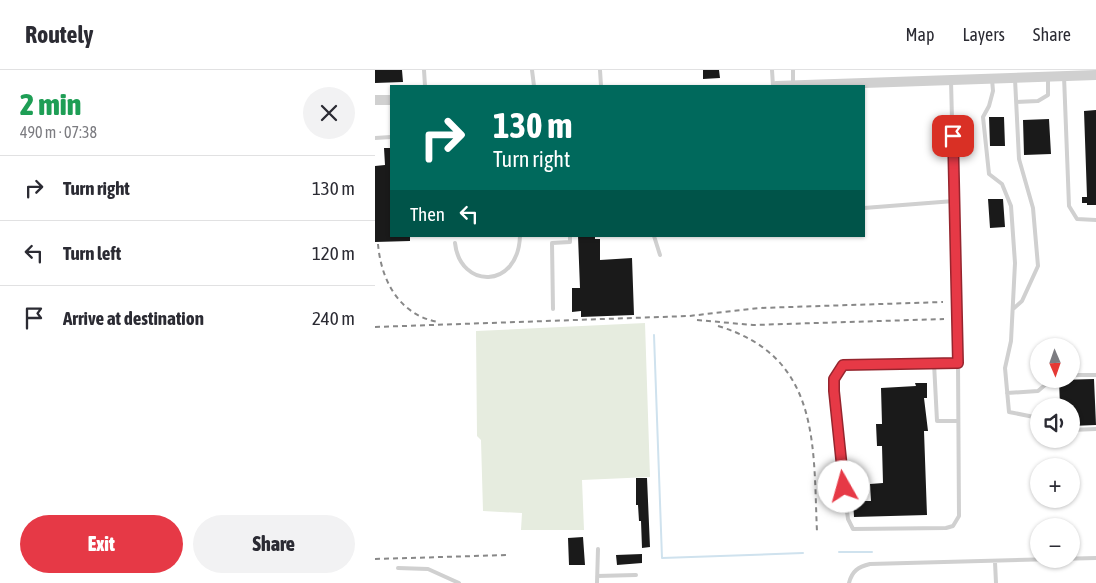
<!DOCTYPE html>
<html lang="en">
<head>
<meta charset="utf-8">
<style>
  body { margin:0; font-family:"Asap Condensed",sans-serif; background:#f2f2f3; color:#2b2b33; height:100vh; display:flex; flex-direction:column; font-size:19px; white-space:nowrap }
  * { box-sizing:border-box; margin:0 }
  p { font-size:16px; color:#7c7c81 }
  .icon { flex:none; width:28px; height:28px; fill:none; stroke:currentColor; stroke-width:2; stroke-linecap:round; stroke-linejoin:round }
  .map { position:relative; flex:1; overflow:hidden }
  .sheet { display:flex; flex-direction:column; background:#fff; width:375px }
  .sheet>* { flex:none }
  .guide { position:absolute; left:15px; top:15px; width:475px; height:152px; border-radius:0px; box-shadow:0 1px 4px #0004; background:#00695c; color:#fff; overflow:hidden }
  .needle { width:32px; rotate:178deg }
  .buttons { position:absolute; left:655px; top:268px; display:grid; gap:10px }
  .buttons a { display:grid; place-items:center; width:50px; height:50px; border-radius:50%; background:#fff; box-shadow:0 1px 4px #0004; font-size:25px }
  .pin { position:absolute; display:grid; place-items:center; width:42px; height:42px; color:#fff; margin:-21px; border-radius:10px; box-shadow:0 2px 8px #0006 }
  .me { position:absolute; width:55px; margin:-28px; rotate:353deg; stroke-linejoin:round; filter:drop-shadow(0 0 4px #0008) }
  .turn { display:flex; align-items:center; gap:18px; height:105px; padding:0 20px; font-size:22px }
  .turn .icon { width:65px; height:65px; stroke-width:2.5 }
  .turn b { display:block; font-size:35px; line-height:42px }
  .then { display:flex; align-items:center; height:48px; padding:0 20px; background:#0003; gap:10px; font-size:19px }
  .round { display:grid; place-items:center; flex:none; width:52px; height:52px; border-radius:26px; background:#f2f2f3 }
  .head { display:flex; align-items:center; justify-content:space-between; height:85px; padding:0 20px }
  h1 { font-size:30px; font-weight:800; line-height:38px; color:#1e9e55 }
  .action { display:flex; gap:10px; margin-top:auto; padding:10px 20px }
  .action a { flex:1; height:58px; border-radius:30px; background:#e63946; color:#fff; font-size:20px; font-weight:800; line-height:58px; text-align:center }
  .action a+a { background:#f2f2f3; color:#2b2b33 }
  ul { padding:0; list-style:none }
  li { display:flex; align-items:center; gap:15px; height:65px; padding:0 20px; border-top:1px solid #e1e1e2 }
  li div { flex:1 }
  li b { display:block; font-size:19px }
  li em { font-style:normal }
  header { display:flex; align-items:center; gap:30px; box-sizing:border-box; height:70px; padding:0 25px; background:#fff; border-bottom:1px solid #e1e1e2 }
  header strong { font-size:24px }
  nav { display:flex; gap:28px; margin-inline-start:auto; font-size:18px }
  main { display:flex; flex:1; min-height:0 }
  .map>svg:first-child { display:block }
</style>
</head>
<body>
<header>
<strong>Routely</strong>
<nav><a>Map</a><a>Layers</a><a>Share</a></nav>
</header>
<main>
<section class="sheet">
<div class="head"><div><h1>2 min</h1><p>490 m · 07:38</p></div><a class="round"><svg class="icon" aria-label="close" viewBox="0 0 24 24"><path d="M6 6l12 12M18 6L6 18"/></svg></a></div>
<ul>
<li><svg class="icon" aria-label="right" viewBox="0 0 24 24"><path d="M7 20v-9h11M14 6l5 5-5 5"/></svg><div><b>Turn right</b></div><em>130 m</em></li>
<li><svg class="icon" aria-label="left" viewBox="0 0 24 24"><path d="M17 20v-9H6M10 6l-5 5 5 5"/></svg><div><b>Turn left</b></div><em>120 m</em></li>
<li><svg class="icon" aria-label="arrive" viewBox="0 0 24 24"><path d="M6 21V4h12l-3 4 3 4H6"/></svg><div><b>Arrive at destination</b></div><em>240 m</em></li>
</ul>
<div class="action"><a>Exit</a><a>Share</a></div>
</section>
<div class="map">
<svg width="721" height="513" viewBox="0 0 721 513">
  <rect width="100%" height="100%" fill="#fff"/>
  <path fill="#e6ecdf" d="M270,253L275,407L207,410L209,460H146L147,443L108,441L106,370L102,366L101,261Z"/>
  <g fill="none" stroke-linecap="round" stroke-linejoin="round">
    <path stroke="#cfe2ee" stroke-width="2" d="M279,265L287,488L428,483
      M464,482H497"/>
  </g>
  <path fill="#1a1a1a" d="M0,0H27L28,12L0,13Z
    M328,0H344L345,8L328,9Z
    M721,40V135H712V133H707V127H712L709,41Z
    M614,47H629L630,76H615Z
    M674,49L676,84L649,85L648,50Z
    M9,78H16V166H35V171L0,172V96L10,95Z
    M613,129H628L630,157L615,158Z
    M203,166H220V169H225V190L257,188L259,245L206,247V241L197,242V218H205Z
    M719,309L721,355L696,356V336H685L684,310Z
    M540,313H552V328H549L553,361H549L552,445L479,447L478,431H496L495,414L508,413L507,376H502L501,354H507L506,318L541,316Z
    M261,408H272L275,477L267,478L266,451H264L263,435H261Z
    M208,467L210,495H194L193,468Z
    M267,484V493L242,495L241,485Z"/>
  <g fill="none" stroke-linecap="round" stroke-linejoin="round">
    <path stroke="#d0d0d0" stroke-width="4" d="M49,0L50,16
      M157,0L159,16
      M225,0L226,16
      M397,0L398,16
      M418,0V13
      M689,6L694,136L702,149L721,150
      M617,9L618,21L614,36L608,47L614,104L627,114L636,136L640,193L636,271L630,298L634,342L664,348
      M576,10L583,293L584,446L578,456L571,458L478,459L473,449L462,364L459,309L468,295L583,293
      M641,32L663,31L673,25V7
      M0,68L16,67
      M489,138L579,131
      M279,166L285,185
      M80,173C85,219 143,220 145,166
      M178,239L177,173L195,172V166
      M638,239L647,231L663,196L658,138L644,89L640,9
      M559,293L562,351H583
      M696,305H721
      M632,323L663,321L677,309
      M696,360L721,359
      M620,492L621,513
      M23,498L53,499L84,513
      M222,506L261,505
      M222,513L223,479
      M474,513C477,501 483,497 495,494L721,488"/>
    <path stroke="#d0d0d0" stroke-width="10" d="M401,16L721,5
      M0,30H16"/>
    <path stroke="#888" stroke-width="2" stroke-dasharray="5 4" stroke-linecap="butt" d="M3,174C6,210 24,245 63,252
      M322,250L378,255L569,249
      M343,256C446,287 438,375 442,462
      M0,257L314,246L384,238L568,232
      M0,489L133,485"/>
  </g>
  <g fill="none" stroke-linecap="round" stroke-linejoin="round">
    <defs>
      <path id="route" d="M469,417L459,321V309L468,295L583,293L578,66"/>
    </defs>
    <use href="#route" stroke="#96252e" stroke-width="12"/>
    <use href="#route" stroke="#e63946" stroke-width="9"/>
  </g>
</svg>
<div class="buttons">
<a><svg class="needle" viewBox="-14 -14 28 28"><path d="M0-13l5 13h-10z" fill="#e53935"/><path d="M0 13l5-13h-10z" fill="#7c7c81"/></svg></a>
<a><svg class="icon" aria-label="sound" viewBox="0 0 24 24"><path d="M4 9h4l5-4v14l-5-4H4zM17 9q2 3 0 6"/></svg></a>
<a>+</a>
<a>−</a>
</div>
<div class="pin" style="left:578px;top:66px;background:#d93025"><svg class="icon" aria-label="arrive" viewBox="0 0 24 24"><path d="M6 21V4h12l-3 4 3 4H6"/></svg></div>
<svg class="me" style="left:469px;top:417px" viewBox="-20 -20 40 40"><circle r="19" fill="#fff"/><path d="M0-13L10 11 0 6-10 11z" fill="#e63946"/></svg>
<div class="guide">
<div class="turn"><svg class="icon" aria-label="right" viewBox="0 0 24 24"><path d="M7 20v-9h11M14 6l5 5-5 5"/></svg><div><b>130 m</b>Turn right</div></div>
<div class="then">Then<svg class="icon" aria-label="left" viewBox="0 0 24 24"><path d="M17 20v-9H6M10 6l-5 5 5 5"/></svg></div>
</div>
</div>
</main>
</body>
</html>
